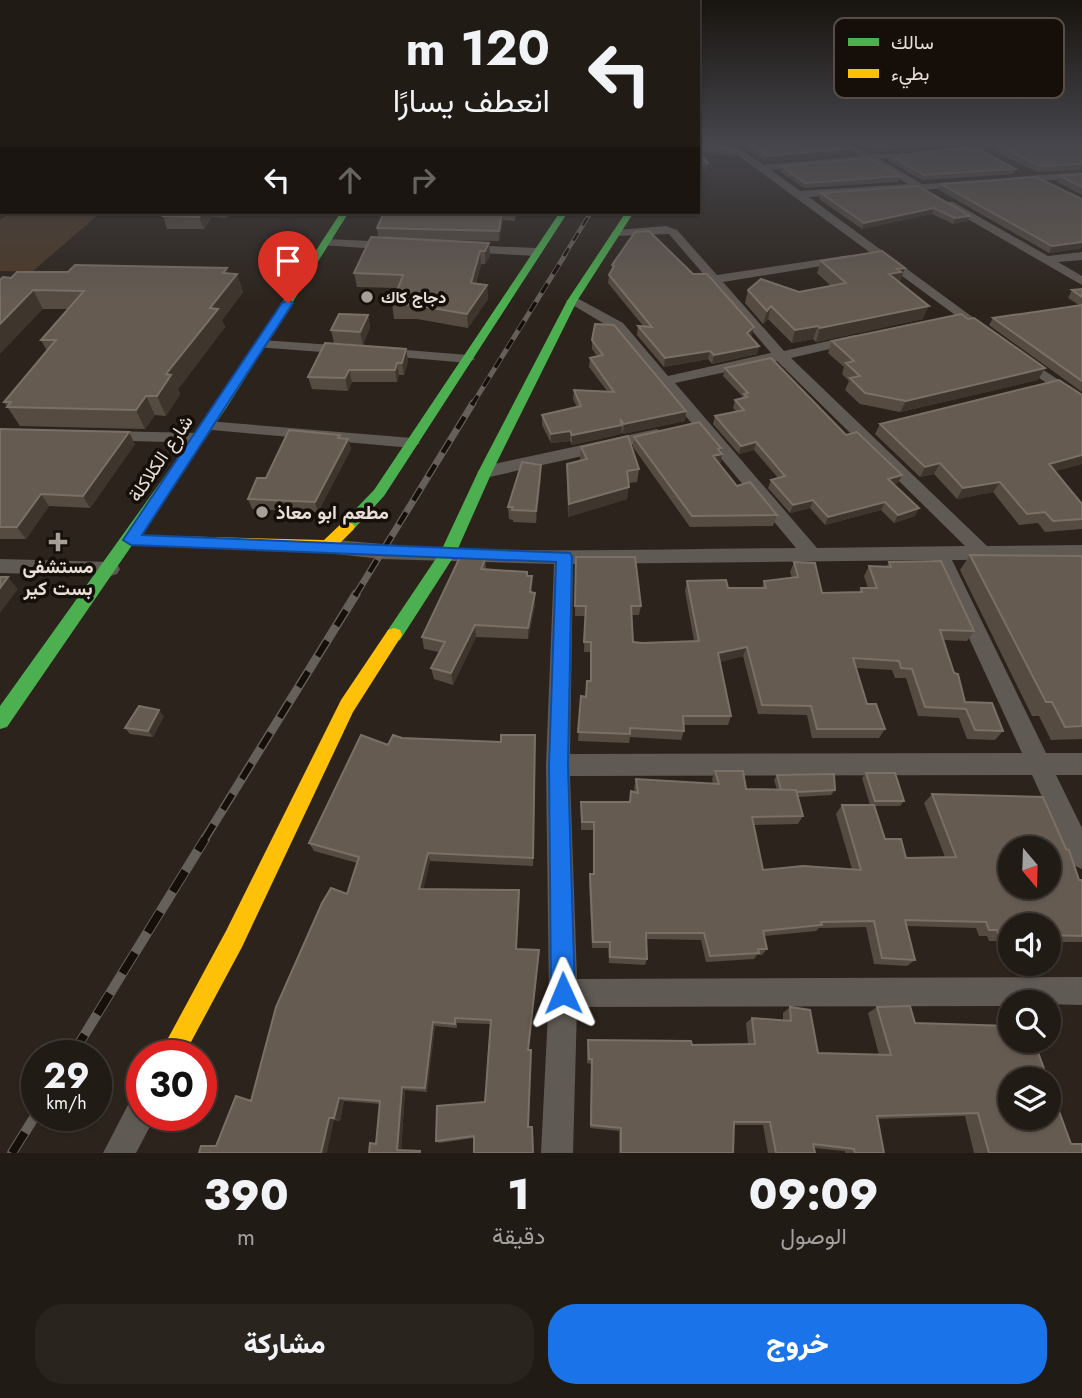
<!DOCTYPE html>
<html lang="ar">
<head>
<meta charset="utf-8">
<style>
  body { margin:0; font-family:Jost,Vazirmatn,sans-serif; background:#29241e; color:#f1f3f6; direction:rtl; height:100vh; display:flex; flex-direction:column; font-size:26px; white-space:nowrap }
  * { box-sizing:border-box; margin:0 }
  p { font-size:23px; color:#a2a1a0 }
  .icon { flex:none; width:38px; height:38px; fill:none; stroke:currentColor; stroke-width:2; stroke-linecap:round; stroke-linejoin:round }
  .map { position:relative; height:1153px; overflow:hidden; direction:ltr }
  .side { display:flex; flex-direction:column; background:#211b15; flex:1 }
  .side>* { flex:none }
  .top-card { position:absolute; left:0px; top:0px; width:700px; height:214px; box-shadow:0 2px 5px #0004,0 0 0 2px #3e3934; direction:rtl; background:#211b15; color:#f1f3f6; overflow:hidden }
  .needle { width:46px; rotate:161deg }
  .buttons { position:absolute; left:998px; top:836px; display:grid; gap:14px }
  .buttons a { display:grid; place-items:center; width:63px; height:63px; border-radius:50%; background:#211b15; box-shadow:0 2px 5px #0004,0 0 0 2px #3e3934; font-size:35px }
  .speed { position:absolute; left:21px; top:1040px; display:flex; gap:14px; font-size:35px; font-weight:700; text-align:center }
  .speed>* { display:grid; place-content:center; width:91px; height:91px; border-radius:50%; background:#211b15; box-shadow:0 2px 5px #0004,0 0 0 2px #3e3934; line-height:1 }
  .speed small { font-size:18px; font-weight:400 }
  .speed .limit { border:10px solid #d22; background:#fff; color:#111 }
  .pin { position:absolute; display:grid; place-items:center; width:60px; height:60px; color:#fff; margin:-72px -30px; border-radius:50% 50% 50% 0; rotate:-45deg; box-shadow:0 0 7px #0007 }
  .pin .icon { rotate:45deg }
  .me { position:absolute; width:77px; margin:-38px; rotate:359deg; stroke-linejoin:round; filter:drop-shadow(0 0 5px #0008) }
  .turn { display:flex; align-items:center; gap:24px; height:147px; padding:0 35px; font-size:32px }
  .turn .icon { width:91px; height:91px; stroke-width:2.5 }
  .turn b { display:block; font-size:49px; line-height:60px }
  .lanes { display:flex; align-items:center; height:66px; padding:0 35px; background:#0003; justify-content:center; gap:35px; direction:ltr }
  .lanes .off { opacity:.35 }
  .eta { display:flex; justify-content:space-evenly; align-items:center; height:119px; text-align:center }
  .eta b { font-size:42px; font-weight:800; line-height:49px }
  .action { display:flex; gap:14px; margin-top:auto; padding:14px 35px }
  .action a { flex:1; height:80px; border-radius:28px; background:#1a73e8; color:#fff; font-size:28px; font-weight:800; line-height:80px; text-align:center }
  .action a+a { background:#29241e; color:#f1f3f6 }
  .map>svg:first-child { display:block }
</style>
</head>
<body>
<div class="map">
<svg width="1082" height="1153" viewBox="0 0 1082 1153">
  <rect width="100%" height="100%" fill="#2c241c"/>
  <path fill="#4c3927" d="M11,212H101L32,272L0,271V220Z"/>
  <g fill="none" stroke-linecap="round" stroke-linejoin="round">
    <path fill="#605a54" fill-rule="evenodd" d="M717,140H727L764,165L860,156L836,140C851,140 861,154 875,154C933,156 994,134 1052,140L1047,143L880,159L922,184L970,182L971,184L966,187L809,197L986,327V333L981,334ZM868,161L908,184L800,191L771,170Z
      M1082,172V178L1013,183L1008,180L1013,177Z
      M0,192H2L0,199Z
      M945,202H953L1048,256L1082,252V260L1058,262L1082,276V285L945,206Z
      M666,226L677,230L717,275L850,255V261L846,262L723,282L784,351L855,335L860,336V342L791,358L987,546L1082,545V559L952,560L1046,753H1082V775H1056L1082,828V869L1073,865L1032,775L570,776L577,979L1082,977V1005L1010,1003V1006L577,1007L573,1153H541L549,993L546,765L554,564L381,559L328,553L321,551L319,546L321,541L328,539C483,556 640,549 796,548L613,329L566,301L572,297L577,298L623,323L668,376L771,353L669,234L617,236L611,233L617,230ZM777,361L965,546L817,548L675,383ZM933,560L1022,753L570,754L573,564Z
      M326,239L392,242L398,246L392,250L322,245V241Z
      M464,245L537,248L543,252L537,256L460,252V246Z
      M261,340L348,346L355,350L348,354L256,347L254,344Z
      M381,348L468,355L475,359L468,363L376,355V349Z
      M1022,356L1082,395V407L1017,363L1015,360Z
      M207,421L412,438L420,443L412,448L201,429L199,426Z
      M657,429L665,434L663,438L485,478L477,472L485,466Z
      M106,431L199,433L207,438L199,443L100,440L98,436L100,432Z
      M0,559L110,562L117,564L120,569L117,574L110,576L0,573Z
      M142,1094V1115H156L136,1153H103L131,1099Z"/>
    <path fill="#4caf50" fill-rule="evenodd" d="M341,212H349L227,407L7,727L0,729V706L215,406Z
      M560,212H568L384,496L353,530H343L341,526L343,522L374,490Z
      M626,212H634L577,301L492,472L456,553L400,640L394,642L388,640L386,635L388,630L441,551L478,472L567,301Z"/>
    <path fill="#ffc107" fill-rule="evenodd" d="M348,521L355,526L353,530L333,550L328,552L131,545L123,540L131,535L324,540L343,522Z
      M394,628L400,630L402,635L353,712L242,947L184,1055H159L226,931L341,700L388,630Z"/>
    <defs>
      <path id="rail-far4" d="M564,256L591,212"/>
      <path id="rail-far3" d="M472,405L565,255"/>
      <path id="rail-far2" d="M355,596L473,403"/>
      <path id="rail-far1" d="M204,840L356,594"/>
      <path id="rail" d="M72,1055L205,839
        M12,1153L37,1113"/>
    </defs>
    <use href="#rail-far4" stroke="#656059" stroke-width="4.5"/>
    <use href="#rail-far3" stroke="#656059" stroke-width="5"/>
    <use href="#rail-far2" stroke="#656059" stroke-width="7"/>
    <use href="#rail-far1" stroke="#656059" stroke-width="9"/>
    <use href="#rail" stroke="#656059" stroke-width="10"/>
    <use href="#rail-far4" stroke="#150e09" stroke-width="2.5" stroke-dasharray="9" stroke-linecap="butt"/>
    <use href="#rail-far3" stroke="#150e09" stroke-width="3.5" stroke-dasharray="11" stroke-linecap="butt"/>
    <use href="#rail-far2" stroke="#150e09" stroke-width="4.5" stroke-dasharray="14" stroke-linecap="butt"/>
    <use href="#rail-far1" stroke="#150e09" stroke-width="6" stroke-dasharray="18" stroke-linecap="butt"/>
    <use href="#rail" stroke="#150e09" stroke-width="8" stroke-dasharray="24" stroke-linecap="butt"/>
  </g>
  <path fill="#554b41" d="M698,140L738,151L736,157L698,151Z
    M731,140H841L852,154L766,162Z
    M842,140H1024L876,151Z
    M1082,141V170L1037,172L993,151L996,145Z
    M890,156L1016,169L1013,174L922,180L888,161Z
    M781,166L900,176L898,182L804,188L780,172Z
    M1082,174V195L1057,182L1060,176Z
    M941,184L1082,199V248L1049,253L939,190Z
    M918,186L970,216L967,221L953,224L932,214L862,229L819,199L821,193Z
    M166,212H232L227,218L212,217L204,229H167L163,216Z
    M245,212H299L296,216L253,215Z
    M384,212H519L516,214L515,221L503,220L499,241L431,240L489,243L490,256L485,264H481L476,284L487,285L488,299L468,328L417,319H394L392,304L398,288L357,287L354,273L378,237L377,228Z
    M821,261L905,268L900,281H898L923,319L816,342L813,339L792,343L768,319L763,324L745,303L748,290L799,292L831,286L817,273Z
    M612,265L752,335L750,336L759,346L757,354L712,364L708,359L664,367L637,335L638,326L644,327L608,283L609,275L612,270Z
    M229,273L237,274L243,292L222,320L225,327L178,389L180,394L166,416L155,415L145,429L20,426L4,402L47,351L41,340L68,309H43L0,280Z
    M1082,289V392L989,325L993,318L1079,305L1068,298L1072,290Z
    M368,315L370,327L363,345L334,343L331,330Z
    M968,319L1045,368L1038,380L900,412L860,404L845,390L849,381L842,374L844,367L828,353L832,341Z
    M592,340L686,411L685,421L623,434L622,432L621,434L572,445L570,441L551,443L542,425V415L577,407L573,399L574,390L607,391L589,367L590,358L597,356L592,349Z
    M406,349L408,361L404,375H399L397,382H352L348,391L312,389L308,377Z
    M725,368L846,435L898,483L893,484L915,516L894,523L881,510L825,525L810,508L790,513L768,488L771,480L778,478L754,450L739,454L713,424L715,416L737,412L733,408L735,400L742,398L743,397L723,376Z
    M1082,395V464L1055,471L1082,504V529L1045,532L1038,523L1019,525L993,492L957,499L934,474L920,477L875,434L880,424Z
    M0,429L135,444L90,508L49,506L26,539H0Z
    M634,437L720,451L722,454L720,464L737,486L777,515L773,526L690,527L633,447Z
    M341,438L348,439L351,449L318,512L252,509L248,499L266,478Z
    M581,447L639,469L637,482L628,483L627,499L568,517L567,464L580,460Z
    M541,478L536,523L513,522V520L509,519L508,507Z
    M970,555L1082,556V739L1051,740L1039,716H1032L960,570Z
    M576,557L641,606L639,615H631L633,642L642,643L694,641L685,591L687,581L728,588H762L764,581L792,578L790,572L794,562L822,593L859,592L861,588H868L864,576L869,566L886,567L889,562L974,631L967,641L943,640L965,702L1003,731L995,740L967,739L959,718L918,716L906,678H895L892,670L856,668L867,704L885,729L879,738H812L807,715L758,714L743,656L720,662L731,716L728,725H683L684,731L681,740L630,737L629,743L578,741L581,696L586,697L590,681V652H584L585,616H575Z
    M485,560L486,569L528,576L535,605L528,639L476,637L453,685L434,679L431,668L439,652L424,649L422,637Z
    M164,716L153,737L130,734L125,728Z
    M535,735L533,866L430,861L423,889L519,890L516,949L539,956L474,1138L439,1143L436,1141L485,1102L490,1024L457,1023V1028L435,1026L427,1092L405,1090L401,1150L369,1153L376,1144L380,1104L344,1101L340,1121L334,1120L216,1146L251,1101L347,894L357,863L314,851L309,843L388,745L402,738L501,742Z
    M715,771L746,789L777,790L774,780L777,775L835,790L831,795L798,797L803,816L798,824L754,825L763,870L852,869L836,814L842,805H870L862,778L866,773L904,801L900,806H875L885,839L906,858L945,857L924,803L932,794L1079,880H1082V942H1048V926H1010V941H989L987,936H979L976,928L907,926L915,960L907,966L874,964L866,927L819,928L816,931L764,936L767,949L762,955H757L754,959L706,962L701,940L646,939L647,959L645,965L609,963L608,948H592L589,881L590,874H593V830H581V802H629L635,792L634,788L636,779L713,784L712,779Z
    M790,1007L818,1053L879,1055L868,1013L877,1007L915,1023L1082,1153H974L965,1116L877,1119L884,1153H845V1151L814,1148L815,1153H768L763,1125H734L733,1153H619V1131L590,1128L591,1064L587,1063V1046L588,1040L692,1045L748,1044L746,1023L752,1018L783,1020V1013Z"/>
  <path fill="#3e352c" d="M854,148L852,154L766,162L767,156Z
    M708,163L707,169L698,171V164Z
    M934,208L932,214L862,229L864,223Z
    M203,212H211L212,217L204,229L199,217Z
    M225,212H232L227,218Z
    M503,212V220L499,241V231Z
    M970,216L967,221L953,224L955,218Z
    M1082,242V248L1049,253L1052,246Z
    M489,243L490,256L485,264V251Z
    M480,251L481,264L472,297L471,283Z
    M227,268L231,281L237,274L243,292L222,320L225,327L178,389L180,394L166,416L157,396L166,374L210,308L223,273Z
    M905,268L900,281H897L889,274L897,269Z
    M487,285L488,299L468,328L467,314Z
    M33,290L43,309L0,354V324Z
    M771,306L768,319L763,324L767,311Z
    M929,306L923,319L816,342L820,328Z
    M368,315L370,327L363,345L360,332Z
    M818,326L813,339L792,343L795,330Z
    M754,327L752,335L745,342L747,333Z
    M759,346L757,354L712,364L714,355Z
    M406,349L408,361L404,375L402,363Z
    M710,351L708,359L664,367L665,358Z
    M397,363L399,375L397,382L395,370Z
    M1045,368L1038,380L900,412L906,401Z
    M349,370L352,382L348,391L345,378Z
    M146,396L155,415L145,429L136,410Z
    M686,411L685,421L623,434L624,424Z
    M622,425L621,434L572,445V435Z
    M570,431V441L551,443V434Z
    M129,432L135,444L90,508L83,496Z
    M348,439L351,449L318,512L315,502Z
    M756,442L754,450L739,454L741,446Z
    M721,448L720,454H722L720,464L713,456L718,449Z
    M1082,455V464L1041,475L1049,464Z
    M940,463L934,474L920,477L925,467Z
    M541,465V478L536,523V511Z
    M902,475L898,483L884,487L888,479Z
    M1000,482L993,492L957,499L963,488Z
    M629,487L627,499L568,517L569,504Z
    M41,494L49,506L26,539L17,527Z
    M813,500L810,508L790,513L793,505Z
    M885,502L881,510L825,525L828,517Z
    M919,508L915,516L894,523L898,515Z
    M8,577L18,589L0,613V588Z
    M535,593V605L528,639V628Z
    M475,625L476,637L453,685L451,673Z
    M747,647L743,656L715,663L718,653Z
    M159,710L164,716L153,737L148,731Z
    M428,853L430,861L422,896L419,889Z
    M519,890L520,897L516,955V949Z
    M539,950V956L528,1054V1050Z
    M433,1022L435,1026L427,1092L425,1088Z
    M402,1087L405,1090L401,1152L397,1150Z
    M339,1098L344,1101L340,1121L334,1118Z
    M329,1118L334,1120L327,1153H321Z"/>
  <path fill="#655b51" stroke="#7a7066" stroke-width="2" fill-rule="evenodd" d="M698,140H722L738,151L698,144Z
    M742,140H841L854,148L767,156Z
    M862,140H950L878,145Z
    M1050,140H1079L1082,141V164L1040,166L996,145Z
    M974,147L1016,169L924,175L890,156Z
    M698,151L708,163L698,164Z
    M869,158L900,176L805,183L781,166Z
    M1082,174V187L1060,176Z
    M1036,177L1082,199V242L1052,246L941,184Z
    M918,186L970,216L955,218L934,208L864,223L821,193Z
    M166,212H203L199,217L163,216Z
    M384,212H502L499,231L377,228Z
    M649,231L693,274H707L754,327L747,333L759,346L714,355L710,351L665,358L638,326L652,327L609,275L614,266L612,265L635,232Z
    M371,237L489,243L485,251H480L471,283L487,285L467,314L415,305L392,304L403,275L354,273Z
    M882,251L905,268L897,269L901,272L889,274L929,306L820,328L818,326L795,330L771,306L767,311L748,290L761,279L799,292L846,283L821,261Z
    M75,265L227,268L223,273L237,274L210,308L218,309L166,374L171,375L157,396H146L136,410L7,407L11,402H4L56,340H41L84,291L33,290L0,324V280L3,277L11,278L17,272H68Z
    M1082,289V297L1072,290Z
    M1082,305V381L993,318Z
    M339,314L368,315L360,332L331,330Z
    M961,314L968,319L974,318L1045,368L906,401L865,393L850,378L860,376L846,363L854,361L832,341Z
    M595,324L614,325L686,411L624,424L620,419L622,425L572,435L570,431L551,434L542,415L581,406L574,390L614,392L590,358L603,355L592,340Z
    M325,343L406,349L402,363H397L395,370H349L345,378L308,377Z
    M771,358L846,435L857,432L902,475L888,479L919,508L898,515L885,502L828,517L813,500L793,505L771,480L785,476L756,442L741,446L715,416L744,410L735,400L747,397L744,394L748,393L725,368Z
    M1059,380L1082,395V455L1049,464L1082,504V519L1053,521L1045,512L1027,514L1000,482L963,488L940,463L925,467L880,424Z
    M699,422L721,448L718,449L722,454L713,456L737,486L750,482L777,515L692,516L634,437Z
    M0,429L129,432L83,496L41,494L17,527H0Z
    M289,430L340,435L338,438L348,439L315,502L248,499L257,478H266Z
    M628,436L639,469L627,471L629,487L569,504L567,464L587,459L581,447Z
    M522,462L541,465L536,511L512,510L513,507H508Z
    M461,555L485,560L481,569L527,572V576H532L530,592L535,593L528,628L475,625L451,673L431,668L445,642L422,637Z
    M970,555L1082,556V726L1065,727L1052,702H1046Z
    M576,557H635L641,606H631L633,642L642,643L699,641L687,581L726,580L728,588H766L764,581L798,577L794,562L815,563L822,593L862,592L861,588H877L869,566L891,567L889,562L941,561L974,631L940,630L954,673L958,674L965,702L992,703L1003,731L975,730L966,709L925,707L912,669L901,668L899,661L853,658L867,704H876L885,729H817L811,706L762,705L747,647L718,653L731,716H683L684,731L630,728V734L578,732L581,696L586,697L587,681H591V642H584L586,606H575Z
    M0,577H8L0,588Z
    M139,706L159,710L148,731L125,728Z
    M361,735L388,745L393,735L402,738L501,742V735H535L533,858L428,853L419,889L519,890L516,949L539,950L528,1050H531L528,1127H532L533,1153H474V1136L436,1141L437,1106L485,1102L491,1020L455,1018V1024L433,1022L425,1088L402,1087L397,1150L420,1151V1153H369L370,1143L376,1144L380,1101L339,1098L334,1118H329L321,1153H199L201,1146H216L236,1096L251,1101L276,1007L322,903L331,888L347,894L359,857L309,843Z
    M715,771H743L746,789L796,790L803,816L752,817L763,870L803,866L861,870L842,805H874L885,839H901L906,858L956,857L932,794L1043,797L1066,849L1069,850L1079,880H1082V936L1048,935V926H1010V935H999L997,930H989L986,922L905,920L915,960L882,958L874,921L821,922L822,925L763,931L767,949H758L759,953L710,956L704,933H646L647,959L610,957V942H593L590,874H594V822H582L581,802H630L631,791L638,793L636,779L719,784ZM1010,849H1048V887H1010Z
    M866,773H895L904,801H875Z
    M834,774L835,790L797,792L796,790H781L777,775Z
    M910,1006L915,1023L1010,1026V1041H1034L1048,1080H1010V1118H1048V1081L1071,1144H1082V1153H989L978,1113L877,1116L884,1153H855L854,1149L813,1144L815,1153H776L770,1122H734L733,1153H621V1128L591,1125L592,1059H589L588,1040L691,1041L692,1045L755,1044L752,1018L791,1021L790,1007L810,1010L818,1053L891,1055L877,1007Z"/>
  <linearGradient id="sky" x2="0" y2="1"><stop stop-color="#18140f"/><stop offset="0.47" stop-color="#45454b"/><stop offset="1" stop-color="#45454b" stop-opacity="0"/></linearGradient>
  <rect width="1082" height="301" fill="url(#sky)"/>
  <path fill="#1a73e8" stroke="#114b97" stroke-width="2" d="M288,300L293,303L142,535L570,553L572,557L568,765L575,993L571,1002L563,1005L554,1002L551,993L549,765L556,562L131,545L123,540L282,303Z"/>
  <g fill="#a79e95" stroke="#150e09" stroke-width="2.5">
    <circle cx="367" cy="297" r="7"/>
    <circle cx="262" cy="512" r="7"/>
    <path d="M54.5 531.5h7v7h7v7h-7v7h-7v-7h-7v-7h7z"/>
  </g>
  <g text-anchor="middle" stroke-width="7" stroke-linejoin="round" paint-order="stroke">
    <g font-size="16" font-weight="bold" fill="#e9dfd6" stroke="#150e09" text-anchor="start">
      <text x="381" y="303">دجاج كاك</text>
    </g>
    <g font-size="19" fill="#e9dfd6" stroke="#150e09">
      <text transform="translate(160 458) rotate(-56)" y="7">شارع الكلاكلة</text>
    </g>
    <g font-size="19" font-weight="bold" fill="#e9dfd6" stroke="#150e09" text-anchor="start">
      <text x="276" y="519">مطعم ابو معاذ</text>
      <text x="58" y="573" text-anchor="middle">مستشفى<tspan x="58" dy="22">بست كير</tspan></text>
    </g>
  </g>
  <rect x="834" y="18" width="230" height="80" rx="10" fill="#150e09" stroke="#554d46" stroke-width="2"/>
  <rect x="848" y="38" width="31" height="8" fill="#4caf50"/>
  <rect x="848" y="69" width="31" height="9" fill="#ffc107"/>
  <g font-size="19" fill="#e9dfd6">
    <text x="891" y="49">سالك</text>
    <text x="891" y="80">بطيء</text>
  </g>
</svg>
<div class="buttons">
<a><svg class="needle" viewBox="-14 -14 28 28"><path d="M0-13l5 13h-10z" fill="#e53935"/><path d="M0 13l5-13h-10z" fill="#a2a1a0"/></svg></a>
<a><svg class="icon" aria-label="sound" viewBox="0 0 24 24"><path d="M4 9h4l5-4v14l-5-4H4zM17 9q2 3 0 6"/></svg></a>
<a><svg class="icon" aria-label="search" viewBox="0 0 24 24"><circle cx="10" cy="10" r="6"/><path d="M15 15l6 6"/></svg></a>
<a><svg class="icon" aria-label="layers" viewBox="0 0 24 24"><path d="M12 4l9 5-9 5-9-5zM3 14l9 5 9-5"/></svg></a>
</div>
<div class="speed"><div>29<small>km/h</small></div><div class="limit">30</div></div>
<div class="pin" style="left:288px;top:303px;background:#d93025"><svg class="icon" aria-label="arrive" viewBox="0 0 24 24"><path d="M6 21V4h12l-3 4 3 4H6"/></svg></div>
<svg class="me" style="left:563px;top:993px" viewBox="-20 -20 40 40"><path d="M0-17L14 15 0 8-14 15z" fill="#1a73e8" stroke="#fff" stroke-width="4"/></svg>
<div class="top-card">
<div class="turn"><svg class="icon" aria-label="left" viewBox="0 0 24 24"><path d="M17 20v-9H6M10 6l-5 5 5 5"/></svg><div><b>120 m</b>انعطف يسارًا</div></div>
<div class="lanes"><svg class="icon" aria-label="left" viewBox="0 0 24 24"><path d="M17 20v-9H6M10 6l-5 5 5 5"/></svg><svg class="icon off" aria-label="ahead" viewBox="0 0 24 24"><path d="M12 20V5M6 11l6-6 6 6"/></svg><svg class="icon off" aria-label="right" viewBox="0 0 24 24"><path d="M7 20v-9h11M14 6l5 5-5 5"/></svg></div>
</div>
</div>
<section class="side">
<div class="eta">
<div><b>09:09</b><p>الوصول</p></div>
<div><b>1</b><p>دقيقة</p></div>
<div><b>390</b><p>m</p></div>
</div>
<div class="action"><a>خروج</a><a>مشاركة</a></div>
</section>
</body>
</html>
